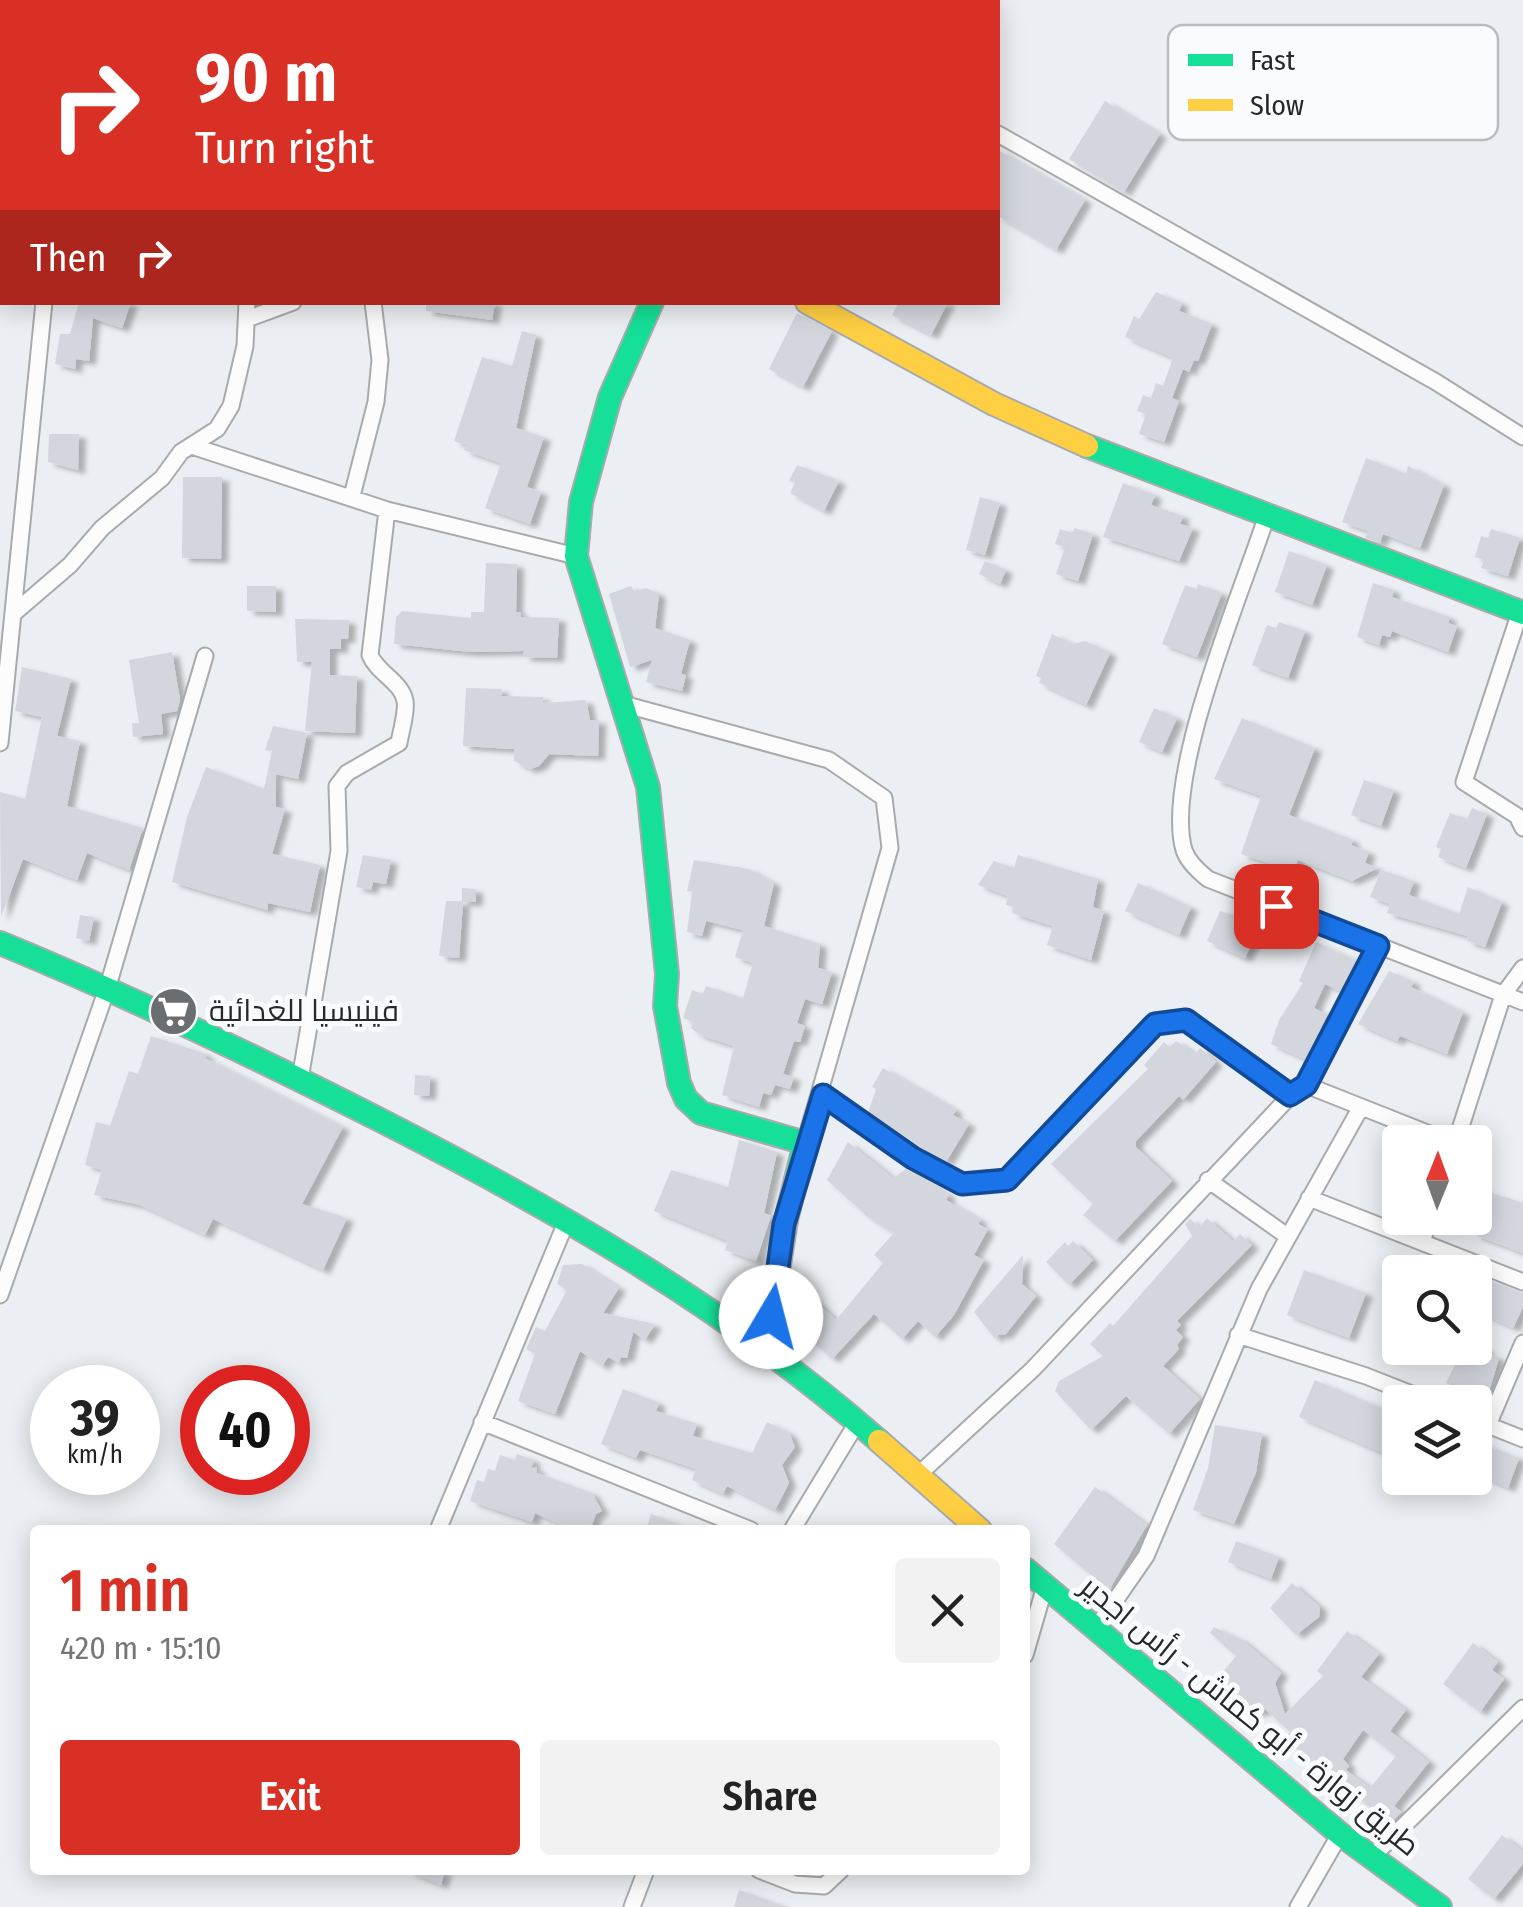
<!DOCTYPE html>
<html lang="en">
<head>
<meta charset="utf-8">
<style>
  body { margin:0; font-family:"Fira Sans Condensed",Cairo,sans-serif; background:#f2f2f2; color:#222; height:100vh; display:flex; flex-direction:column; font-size:38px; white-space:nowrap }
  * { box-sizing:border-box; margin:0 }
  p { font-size:32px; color:#767676 }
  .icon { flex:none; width:55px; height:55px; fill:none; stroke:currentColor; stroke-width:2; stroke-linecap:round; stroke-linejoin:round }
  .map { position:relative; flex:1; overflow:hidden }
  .panel { position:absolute; left:30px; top:1525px; width:1000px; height:350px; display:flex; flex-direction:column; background:#fff; border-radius:10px; box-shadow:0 5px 25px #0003 }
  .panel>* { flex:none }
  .banner { position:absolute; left:0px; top:0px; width:1000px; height:305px; box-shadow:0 5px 25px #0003; background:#d93025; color:#fff; overflow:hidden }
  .needle { width:65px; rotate:1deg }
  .tools { position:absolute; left:1382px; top:1125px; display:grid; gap:20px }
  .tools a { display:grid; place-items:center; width:110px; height:110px; border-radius:10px; background:#fff; box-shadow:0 5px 25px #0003; font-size:50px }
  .speed { position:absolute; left:30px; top:1365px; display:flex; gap:20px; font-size:50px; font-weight:700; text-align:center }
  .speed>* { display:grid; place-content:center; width:130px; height:130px; border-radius:50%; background:#fff; box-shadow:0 5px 25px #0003; line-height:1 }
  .speed small { font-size:25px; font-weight:400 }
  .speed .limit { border:15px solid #d22; background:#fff; color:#111 }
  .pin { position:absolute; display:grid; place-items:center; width:85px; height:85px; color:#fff; margin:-42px; border-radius:20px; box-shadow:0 5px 15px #0006 }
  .me { position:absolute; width:110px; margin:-55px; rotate:8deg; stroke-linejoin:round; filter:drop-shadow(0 0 8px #0008) }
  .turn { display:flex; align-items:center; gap:35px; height:210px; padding:0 30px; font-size:45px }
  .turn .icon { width:130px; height:130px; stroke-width:2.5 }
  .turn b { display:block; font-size:70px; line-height:85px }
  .then { display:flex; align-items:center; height:95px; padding:0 30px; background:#0003; gap:20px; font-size:38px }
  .round { display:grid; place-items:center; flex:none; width:105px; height:105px; border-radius:10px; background:#f2f2f2 }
  .head { display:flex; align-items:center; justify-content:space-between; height:170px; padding:0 30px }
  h1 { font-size:60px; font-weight:600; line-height:75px; color:#d93025 }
  .cta { display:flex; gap:20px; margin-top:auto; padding:20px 30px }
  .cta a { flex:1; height:115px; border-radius:10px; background:#d93025; color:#fff; font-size:40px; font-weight:600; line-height:115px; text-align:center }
  .cta a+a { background:#f2f2f2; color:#222 }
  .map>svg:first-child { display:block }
</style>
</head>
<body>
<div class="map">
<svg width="1523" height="1907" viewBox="0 0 1523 1907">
  <defs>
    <filter id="shadow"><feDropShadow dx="7" dy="4" stdDeviation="2.5" flood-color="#0004"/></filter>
  </defs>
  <rect width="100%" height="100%" fill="#ebeef2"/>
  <path fill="#d4d6de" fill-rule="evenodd" filter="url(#shadow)" d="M1105,101L1160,134L1124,192L1069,159Z
    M998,150L1085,200L1056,250L998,216Z
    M1156,292L1182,303L1179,311L1212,324L1198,361L1194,360L1189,372L1183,369L1172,398L1179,401L1164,442L1139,434L1146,414L1137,411L1143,395L1151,398L1156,383L1163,386L1173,358L1125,337L1134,316L1139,319Z
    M79,302H131L122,328L93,318L89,361L76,359L75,369L55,364L60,334H70Z
    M426,302H495L492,320L426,311Z
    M899,302H948L931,335L892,315Z
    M797,313L832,331L803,387L769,369Z
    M522,331L536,335L516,428L544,437L527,487L541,492L530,524L485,508L501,463L464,450L466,445L454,441L482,357L512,366Z
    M49,434H79L78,470L48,462Z
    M1366,458L1406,474L1408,466L1444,485L1420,548L1383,534L1380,543L1365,538L1368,531L1342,522Z
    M797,465L839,481L824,511L790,493L795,483L789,481Z
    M183,477H222L221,559L182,558Z
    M1123,483L1155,495L1151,505L1183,516L1180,524L1193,528L1179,561L1103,537Z
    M980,497L1000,503L985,555L966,550Z
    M1075,528L1093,534L1078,581L1056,574L1065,547L1055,544L1060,529L1072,533Z
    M1491,529L1520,538L1508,576L1481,568L1484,560L1475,557L1481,536L1488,538Z
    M1289,551L1327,565L1312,605L1275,592Z
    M985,561L1006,570L1000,584L979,574Z
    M486,563L517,564L516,612H521V617L559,618L557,658L523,657L524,651L471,652L394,644L396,617L402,611L471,618V612H484Z
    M1373,583L1394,590L1392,597L1450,617L1448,623L1457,626L1448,652L1392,631L1390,637L1382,635L1379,645L1357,637Z
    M1198,584L1222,593L1197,657L1162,644L1185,585L1197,589Z
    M247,586H276V612L247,611Z
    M631,586L634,591L646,588L659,594L655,628L690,640L681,674L686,675L682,691L646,682L652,660L630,667L609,594Z
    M295,619L349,620L348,639H341V649H330V675L357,676L355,733L305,731L312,662H297Z
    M1279,622L1305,631L1288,678L1252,665L1267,625L1276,628Z
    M1052,634L1073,644L1085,641L1110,653L1086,705L1039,683L1041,678L1036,676Z
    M172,652L180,700L177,711L161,714L163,734L133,737L132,723H139L129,660Z
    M22,667L71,679L57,736L80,741L67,806L143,828L129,870L87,853L77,880L23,859L1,917L0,792L25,799L42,717L15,711Z
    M466,688L502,689L501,696L543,697V703L586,700L590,720H599L598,756L549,754L539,766L530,769L514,761V749L463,746Z
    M1154,708L1177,718L1162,752L1139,742Z
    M1242,718L1315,748L1289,815L1353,840L1351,845L1369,852L1365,863L1378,868L1352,881L1298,860L1293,871L1241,854L1261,796L1214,779Z
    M273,726L307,733L298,779L275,774L276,807L285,809L272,854L320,865L310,912L268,903L267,910L172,882L187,817L206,767L264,789L272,751L265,750Z
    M1364,780L1394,790L1381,826L1351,815Z
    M1472,808L1487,814L1466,868L1438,857L1441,849L1436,847L1450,813L1467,819Z
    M363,855L391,860L386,884L373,882L371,890L356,887Z
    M1018,855L1098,879L1093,907L1104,911L1091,960L1047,945L1053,926L1012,913L1014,907L1006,905L1008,896L978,885L994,861L1014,868Z
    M694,860L749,869L774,883L764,926L820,944L818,968L832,972L822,1004L805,999L797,1023L805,1026L800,1042L794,1041L783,1074L794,1077L790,1089L775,1085L771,1095L763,1093L759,1107L722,1095L734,1046L700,1035L691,1028L693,1022L683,1018L692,990L703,994L706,986L743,998L753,963L735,957L743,930L706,921L702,936L687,932L692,892L687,891Z
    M1381,870L1414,881L1409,895L1459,914L1468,887L1502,902L1485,947L1467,941L1468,936L1387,913L1390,904L1370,897Z
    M1138,883L1191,907L1179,935L1125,911Z
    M462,888L476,889V902H463L459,958L439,956L446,901H462Z
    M1220,911L1261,923L1245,958L1207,941Z
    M80,915L94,917L89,941L76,938Z
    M1316,942L1357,961L1342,992L1325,984L1314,1008L1327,1015L1306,1060L1271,1044L1279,1020L1303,983L1299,981Z
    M1389,971L1414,982L1411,987L1463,1012L1447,1054L1400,1036L1397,1041L1358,1024Z
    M151,1036L206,1054L205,1058L343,1127L302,1204L347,1218L323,1270L213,1219L205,1235L140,1205L94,1195L102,1170L85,1165L96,1122L110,1126L129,1071L138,1074Z
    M1176,1041L1195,1054L1200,1048L1216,1062L1183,1100L1179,1096L1136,1141V1147L1172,1181L1115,1241L1083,1215L1093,1204L1051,1164L1148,1069L1144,1065L1164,1042L1170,1047Z
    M883,1068L956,1110L953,1115L969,1124L946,1162L868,1113L876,1089L872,1087Z
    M415,1075L430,1076L429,1096L414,1095Z
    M739,1140L777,1152L764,1213L771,1216L756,1261L725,1250L728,1241L654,1211L671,1170L728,1187Z
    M848,1142L893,1178L906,1169L949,1195L946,1200L981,1220L978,1224L988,1229L974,1255L984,1260L954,1315L935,1337L918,1321L902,1339L874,1314L832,1359L786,1318L792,1280L836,1320L883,1263L874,1255L894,1233L868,1217L827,1180Z
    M1475,1188L1523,1203V1253L1475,1235Z
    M1207,1218L1233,1241L1240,1234L1252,1245L1177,1321L1181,1325L1176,1330L1183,1337L1177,1345L1179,1349L1163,1366L1200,1399L1169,1434L1126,1396L1091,1430L1055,1391L1059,1381L1103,1356L1090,1344L1110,1323L1113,1326L1192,1236L1185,1224L1190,1219L1200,1227Z
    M1073,1241L1093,1260L1069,1285L1046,1262L1065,1242L1068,1246Z
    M1023,1255L1022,1284L1036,1296L1005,1335L998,1334L995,1339L974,1312Z
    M582,1264L619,1288L603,1313L655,1324L645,1340L633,1332L627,1358L621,1357L619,1363L608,1357L602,1366L580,1351L555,1414L518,1401L535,1354L526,1349L536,1327L545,1331L567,1290L557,1284L563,1265Z
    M1304,1270L1366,1293L1349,1338L1287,1315Z
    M1491,1281L1523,1293V1307L1513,1328L1477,1311Z
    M1463,1348H1488L1485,1352L1499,1358L1487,1398L1454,1400L1461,1390L1446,1383Z
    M1315,1380L1400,1416V1445L1395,1458L1299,1417Z
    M623,1389L659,1403L656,1411L697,1424L693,1436L752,1453L767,1422L789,1433L795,1447L782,1465L789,1483L775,1510L727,1486L723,1494L692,1480L696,1469L640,1450L636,1458L601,1444Z
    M1215,1425L1262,1433L1256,1472L1234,1524L1193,1510L1208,1468Z
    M1483,1444L1519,1458L1508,1488L1475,1473Z
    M517,1454L534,1460L531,1468L537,1467V1473L592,1493L602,1511L596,1514L590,1530H561L563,1526L535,1513L532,1522L470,1501L477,1480L484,1482L488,1469L495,1471L500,1455L515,1460Z
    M1095,1487L1147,1525L1109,1590L1054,1544Z
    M651,1514L689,1528V1530H646Z
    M1236,1541L1279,1557L1271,1579L1228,1562Z
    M1292,1583L1320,1607L1319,1617L1296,1635L1270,1608Z
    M1214,1627L1242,1640L1281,1673L1275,1683L1285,1714L1323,1676L1317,1671L1347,1631L1379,1654L1361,1677L1406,1710L1390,1731L1429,1762L1394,1806L1402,1812L1390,1823L1293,1746L1285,1736L1290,1732L1265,1709L1258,1713L1230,1696L1232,1692L1217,1679L1236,1656L1210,1633ZM1363,1730L1396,1756L1370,1788L1346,1770L1349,1766L1343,1759Z
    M1473,1643L1498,1662L1492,1670L1504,1679L1480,1712L1443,1684Z
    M1502,1835L1523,1851V1864L1494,1899L1468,1879Z
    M404,1870H445L441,1885Z
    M739,1890L782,1905V1907H734Z"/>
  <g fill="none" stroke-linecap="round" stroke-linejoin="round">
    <defs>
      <path id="street" d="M103,2L104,0
        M373,2L374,0
        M0,125L2,123
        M998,134L1436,382L1523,437
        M247,319L293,302
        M192,446L387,510L576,556
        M352,496L376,402L380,360L373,302
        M1266,518C1241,595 1163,777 1184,850C1188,862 1198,871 1208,879L1523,1002
        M1520,612L1464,782L1517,816L1523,828
        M14,613L70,565L102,528L162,478L181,452L217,429L231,406L245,346L247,302
        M623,704L829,760L884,798L890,848L805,1143
        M0,743L44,302
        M300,1079L339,851L337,786L347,773L399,743C401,730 407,713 405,701C402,682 377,673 370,655L387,510
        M1306,1085L1450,1142
        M823,1095L913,1157L962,1184L1007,1180L1155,1024L1186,1020L1291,1095
        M1456,1142L1503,995L1523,968
        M1208,1180L1287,1236
        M1309,1198L1523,1282
        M1422,1242L1430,1218
        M0,1295L108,986L205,656
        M1238,1335L1366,1376L1432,1402
        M1475,1420L1523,1439
        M482,1422L751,1530
        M1488,1425L1523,1343
        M917,1476L1033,1369L1291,1095L1306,1085L1378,946
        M438,1530L567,1220
        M792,1530L858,1421
        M1094,1631L1146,1556L1259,1289L1361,1107
        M1025,1655L1045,1586
        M1371,1858L1523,1708
        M759,1870L795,1884L824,1886L841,1870
        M632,1907L646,1870
        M1298,1907L1340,1834"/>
      <path id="fast" d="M652,302L610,397L581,502L576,556L648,787L667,974L665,1006L679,1083L686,1099L701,1113L805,1143L786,1220
        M1087,446L1523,613
        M0,943C131,997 258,1058 384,1122C560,1212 730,1310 879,1441
        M1025,1569L1340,1834L1440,1907"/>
      <path id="slow" d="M807,302L994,404L1087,446
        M766,1348L786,1220
        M879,1441L980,1530"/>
    </defs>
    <use href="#street" stroke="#a8aaad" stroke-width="19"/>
    <use href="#fast" stroke="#a8aaad" stroke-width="26"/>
    <use href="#slow" stroke="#a8aaad" stroke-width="26"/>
    <use href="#street" stroke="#fcfcfd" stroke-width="15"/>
    <use href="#fast" stroke="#16e098" stroke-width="22"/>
    <use href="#slow" stroke="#ffcf43" stroke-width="22"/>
  </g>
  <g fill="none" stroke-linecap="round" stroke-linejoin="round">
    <defs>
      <path id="route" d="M771,1317L784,1224L823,1095L913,1158L962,1184L1007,1180L1155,1024L1186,1020L1290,1095L1306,1085L1378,946L1276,906"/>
    </defs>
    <use href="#route" stroke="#114b97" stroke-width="25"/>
    <use href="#route" stroke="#1a73e8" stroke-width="18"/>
  </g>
  <defs>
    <symbol id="supermarket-disc" viewBox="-11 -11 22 22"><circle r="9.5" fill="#6b6e71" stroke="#f9fbfe"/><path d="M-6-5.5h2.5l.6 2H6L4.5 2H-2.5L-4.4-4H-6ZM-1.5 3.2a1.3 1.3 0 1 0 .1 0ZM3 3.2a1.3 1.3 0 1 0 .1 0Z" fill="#fff"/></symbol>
  </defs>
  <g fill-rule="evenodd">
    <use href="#supermarket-disc" x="146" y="984" width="55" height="55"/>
  </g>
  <g text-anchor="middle" stroke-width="10" stroke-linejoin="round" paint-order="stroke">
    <g font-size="30" fill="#26292b" stroke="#f9fbfe" text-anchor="start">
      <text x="209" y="1021">فينيسيا للغدائية</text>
    </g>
    <g font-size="30" fill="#26292b" stroke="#f9fbfe">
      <text transform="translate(1250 1716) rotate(39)" y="10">طريق زوارة - أبو كماش - رأس اجدير</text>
    </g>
  </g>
  <rect x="1168" y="25" width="330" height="115" rx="15" fill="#f9fbfe" stroke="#babcbf" stroke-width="2.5"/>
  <rect x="1188" y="54" width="45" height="12" fill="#16e098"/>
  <rect x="1188" y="99" width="45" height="12" fill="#ffcf43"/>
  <g font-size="28" fill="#26292b">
    <text x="1250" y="70">Fast</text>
    <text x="1250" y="115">Slow</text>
  </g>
</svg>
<div class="tools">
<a><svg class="needle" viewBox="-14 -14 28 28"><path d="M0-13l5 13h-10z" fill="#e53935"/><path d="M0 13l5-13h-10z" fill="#767676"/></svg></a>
<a><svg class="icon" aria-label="search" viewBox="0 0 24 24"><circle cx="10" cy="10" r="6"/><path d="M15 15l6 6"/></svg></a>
<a><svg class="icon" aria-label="layers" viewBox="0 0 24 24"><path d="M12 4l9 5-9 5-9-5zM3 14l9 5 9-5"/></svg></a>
</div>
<div class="speed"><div>39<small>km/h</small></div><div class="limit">40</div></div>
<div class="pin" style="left:1276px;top:906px;background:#d93025"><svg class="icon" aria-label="arrive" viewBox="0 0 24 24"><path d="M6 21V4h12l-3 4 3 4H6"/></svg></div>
<svg class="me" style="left:771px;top:1317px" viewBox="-20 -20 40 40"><circle r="19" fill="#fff"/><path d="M0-13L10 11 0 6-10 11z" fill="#1a73e8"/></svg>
<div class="banner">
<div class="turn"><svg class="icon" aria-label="right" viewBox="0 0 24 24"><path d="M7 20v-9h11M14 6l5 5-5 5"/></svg><div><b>90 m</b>Turn right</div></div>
<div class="then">Then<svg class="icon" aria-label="right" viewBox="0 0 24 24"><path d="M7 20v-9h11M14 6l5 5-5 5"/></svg></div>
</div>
<section class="panel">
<div class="head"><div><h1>1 min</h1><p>420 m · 15:10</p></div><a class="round"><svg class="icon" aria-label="close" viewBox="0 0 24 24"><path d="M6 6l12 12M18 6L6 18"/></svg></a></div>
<div class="cta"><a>Exit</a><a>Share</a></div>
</section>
</div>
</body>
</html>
